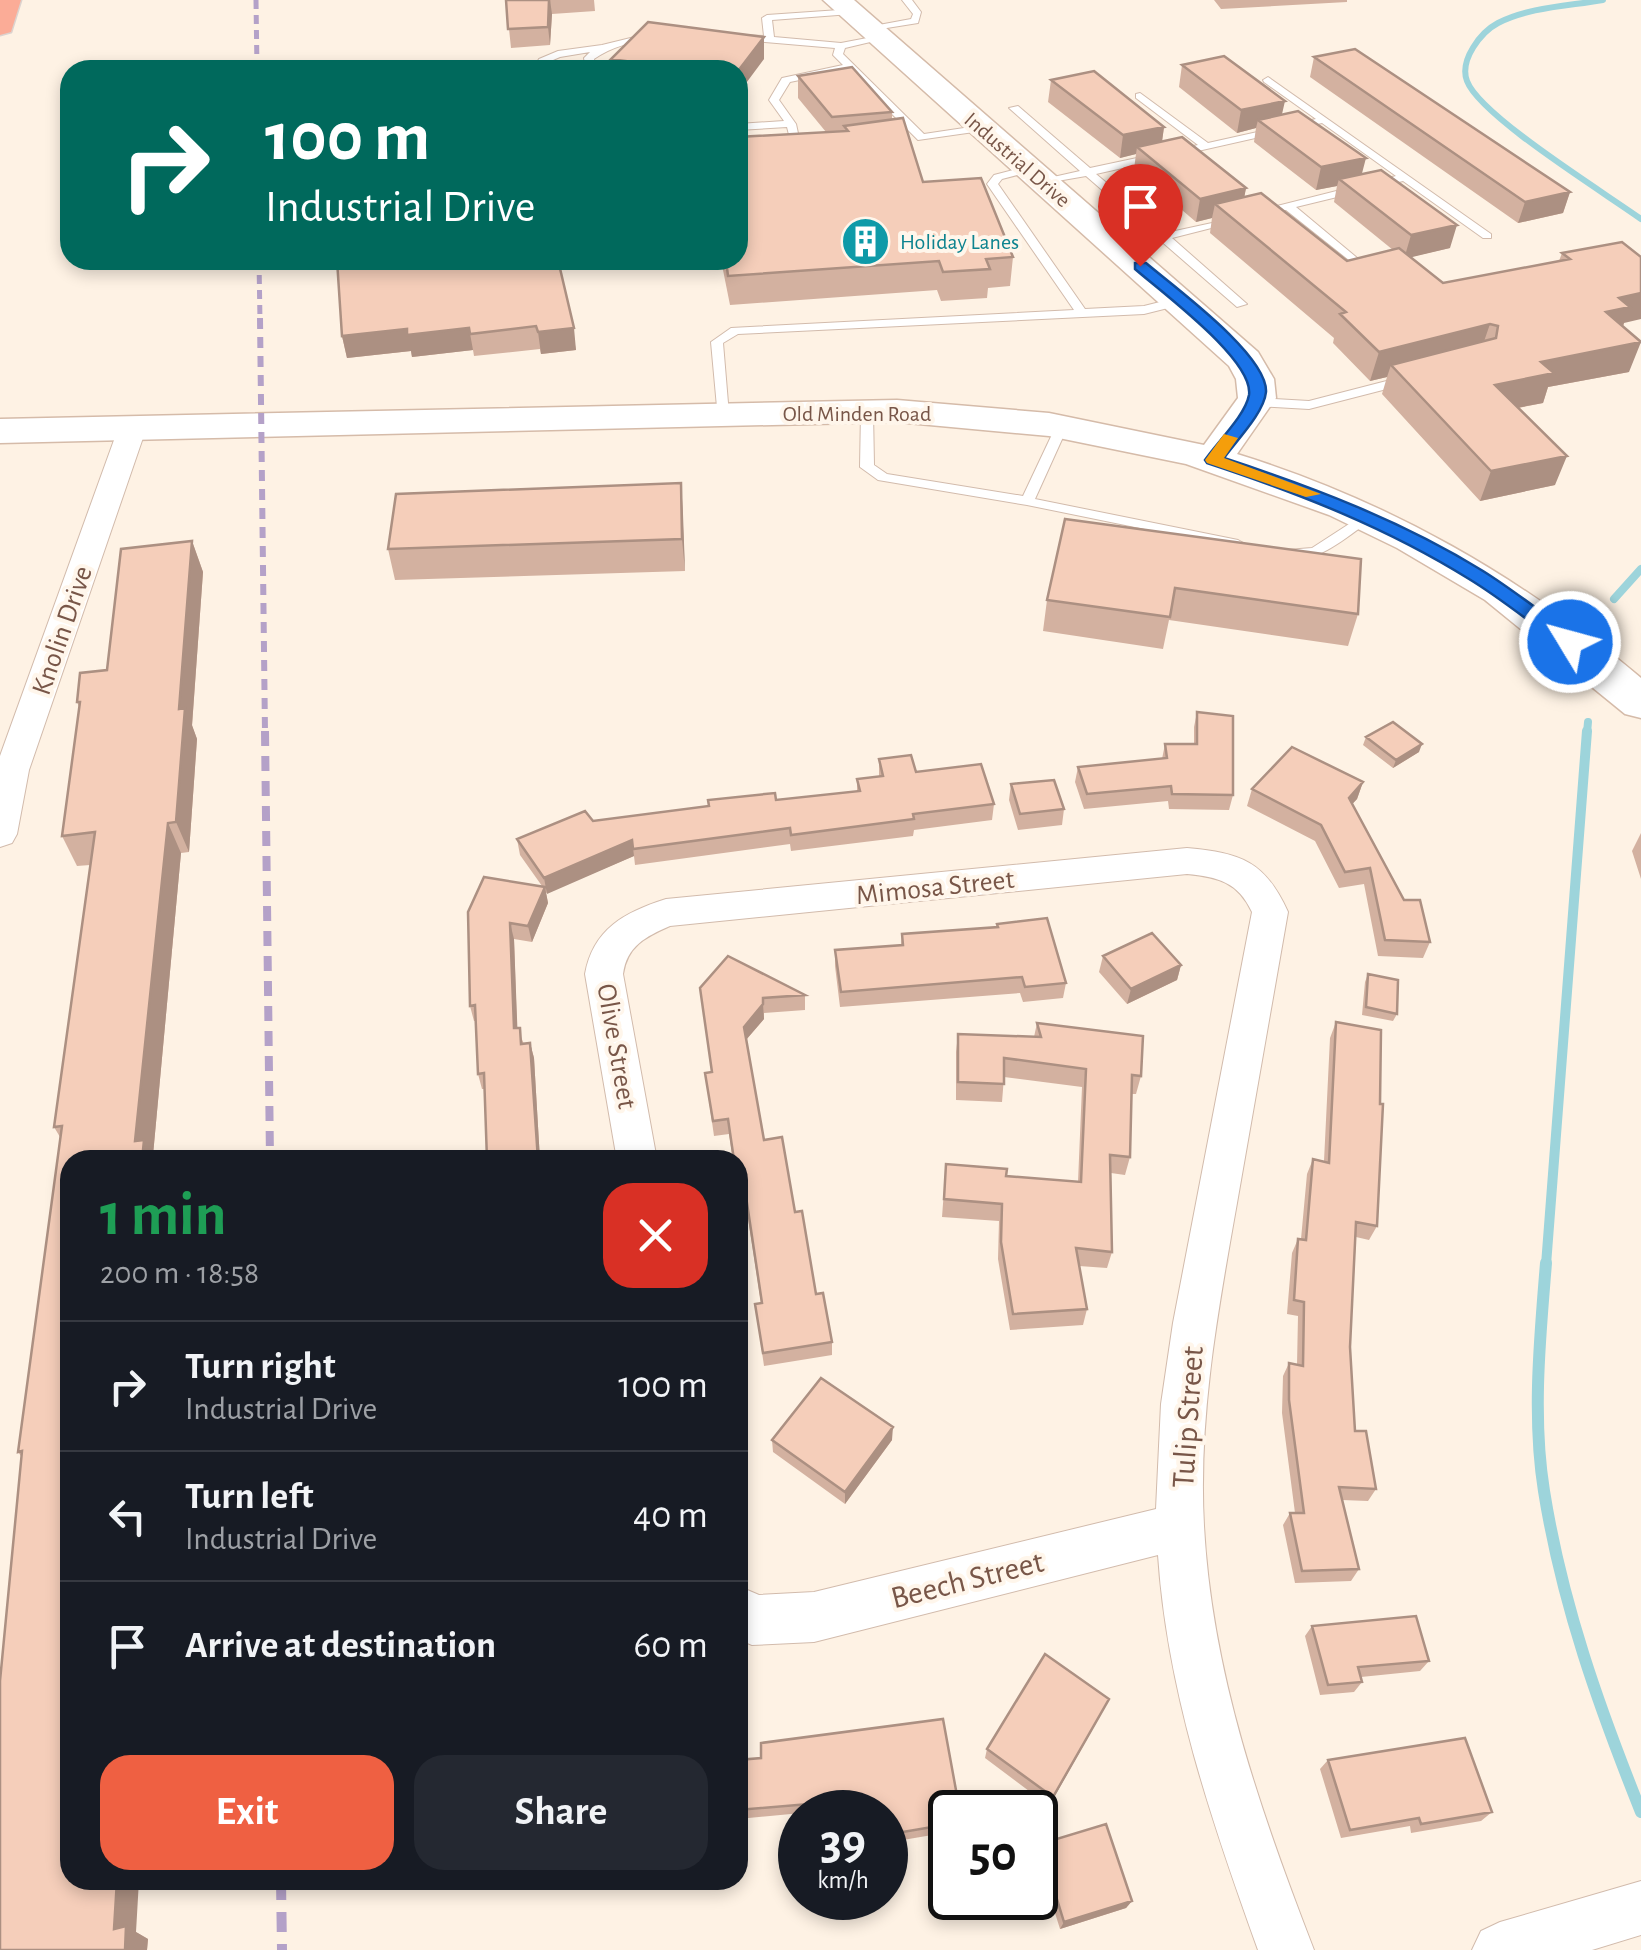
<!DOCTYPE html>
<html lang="en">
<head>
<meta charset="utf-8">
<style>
  body { margin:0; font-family:"Alegreya Sans",sans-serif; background:#242831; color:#f1f3f6; height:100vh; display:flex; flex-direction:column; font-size:38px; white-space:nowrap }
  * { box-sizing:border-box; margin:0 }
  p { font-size:32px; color:#9ea1a6 }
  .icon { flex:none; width:55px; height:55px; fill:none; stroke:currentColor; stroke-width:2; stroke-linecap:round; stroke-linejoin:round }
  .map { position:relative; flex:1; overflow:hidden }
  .details { position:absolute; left:60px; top:1150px; width:688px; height:740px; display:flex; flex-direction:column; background:#171b24; border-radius:30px; box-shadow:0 5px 15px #0003 }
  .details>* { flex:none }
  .guide { position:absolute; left:60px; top:60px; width:688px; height:210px; border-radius:30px; box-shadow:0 5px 15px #0003; background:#00695c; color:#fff; overflow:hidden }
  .speed { position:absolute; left:778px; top:1790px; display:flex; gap:20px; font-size:50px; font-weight:700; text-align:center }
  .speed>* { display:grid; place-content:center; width:130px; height:130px; border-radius:50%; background:#171b24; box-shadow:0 5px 15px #0003; line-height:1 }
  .speed small { font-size:25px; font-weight:400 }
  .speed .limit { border:5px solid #111; border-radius:15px; background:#fff; color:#111 }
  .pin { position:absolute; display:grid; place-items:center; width:85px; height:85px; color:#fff; margin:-102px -42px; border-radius:50% 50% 50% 0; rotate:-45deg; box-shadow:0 0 10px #0007 }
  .pin .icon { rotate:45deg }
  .me { position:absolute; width:110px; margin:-55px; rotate:307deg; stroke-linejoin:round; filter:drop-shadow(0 0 8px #0008) }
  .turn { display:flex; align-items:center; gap:35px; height:210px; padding:0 40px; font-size:45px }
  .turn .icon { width:130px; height:130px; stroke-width:2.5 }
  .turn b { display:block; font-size:70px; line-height:85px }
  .round { display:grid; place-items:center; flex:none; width:105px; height:105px; border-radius:30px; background:#242831 }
  .head { display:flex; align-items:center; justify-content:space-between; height:170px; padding:0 40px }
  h1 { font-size:60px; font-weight:700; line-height:75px; color:#1e9e55 }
  .button { display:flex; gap:20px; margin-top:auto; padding:20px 40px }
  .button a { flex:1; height:115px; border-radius:30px; background:#ef6042; color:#fff; font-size:40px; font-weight:700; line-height:115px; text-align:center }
  .button a+a { background:#242831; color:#f1f3f6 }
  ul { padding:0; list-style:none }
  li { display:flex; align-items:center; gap:30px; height:130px; padding:0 40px; border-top:2px solid #363941 }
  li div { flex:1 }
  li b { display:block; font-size:38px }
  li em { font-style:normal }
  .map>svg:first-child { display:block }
</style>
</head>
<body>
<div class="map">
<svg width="1641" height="1950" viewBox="0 0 1641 1950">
  <rect width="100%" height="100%" fill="#fef2e4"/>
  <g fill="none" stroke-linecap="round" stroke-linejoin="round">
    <path stroke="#9dd4db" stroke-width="6" d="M1603,0C1569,6 1529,7 1498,23C1481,32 1459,60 1467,81C1480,116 1605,193 1641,219"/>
    <path stroke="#9dd4db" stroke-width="8" d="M1614,599L1641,569
      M1587,733L1588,722"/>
    <path stroke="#9dd4db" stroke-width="10" d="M1546,1265L1587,731"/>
    <path stroke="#9dd4db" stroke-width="12" d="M1546,1263C1540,1337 1532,1417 1544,1491C1562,1604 1599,1707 1641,1812"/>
    <defs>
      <path id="lane" d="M902,0H912L921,12L918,23L868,31V27L911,19L913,14Z
        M854,9V13L851,14L772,20L774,37L841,43L883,35V39L845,48L843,54L924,134L984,125L989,128L988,130L918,140L848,70L790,82L779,100L796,124L802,152L793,150L787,127L738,130V124L784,121L769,100L782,78L843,65L833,55L835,48L742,40L739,39V35L764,36L762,18L767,15Z
        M651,33L654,34V38C632,42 613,46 594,59L596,70H586L584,58L590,52L560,57L546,63L543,70H533L539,59L558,51L602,45Z
        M1268,77L1491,234V238H1483L1403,181L1296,207L1368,267L1370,269L1364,272L1286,210L1257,215V211L1396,176L1322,123L1096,174L1166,233L1235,218V222L1172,238L1247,304L1237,307L1161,241L1116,250V246L1155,236L1086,176L1040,184V180L1080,171L1009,108L1018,106L1090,168L1198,145L1136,98V94L1140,93L1208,143L1316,119L1264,82L1263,80Z
        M1029,166L1033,167V171L1002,179L998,184L1085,309L1144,306L1180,297L1184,298V304L1144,314L738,334L723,343L729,415L718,418L711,342L731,328L1074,310L987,184L994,175Z
        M1406,376L1412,380L1410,383L1309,409L1254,406L1248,402L1254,398L1309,401Z
        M867,408L873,412L874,465L887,474L1023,496L1056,426L1062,422L1068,426L1035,499L1238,540L1245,544L1238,548L1027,505L878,480L860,467L861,412Z
        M1366,513L1373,517L1371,520C1347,536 1310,572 1280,554L1287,550L1312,548Z"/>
      <path id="street" d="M132,421L146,429L29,770L17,834L12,843L0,847V756L118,429Z
        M1187,848C1241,853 1265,861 1288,912C1271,1009 1254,1106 1237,1203C1218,1310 1198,1418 1204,1526C1212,1674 1261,1813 1314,1950H1258C1212,1822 1167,1692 1158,1555L814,1642L752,1645L738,1639V1586L759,1595L814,1592L1156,1509L1161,1404L1173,1323L1252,912C1238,882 1218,877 1187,874L670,926C645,937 627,946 623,974L657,1160H617L585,974C593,929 625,912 666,899Z
        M1641,1881V1935L1592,1950H1472L1481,1931L1500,1922Z"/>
      <path id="secondary" d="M823,0H854L1258,352L1274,379L1276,398L1237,454C1389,501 1520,576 1641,678V718L1625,714L1485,600L1397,548L1329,515L1186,464L1049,436L897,422L0,443V419L897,400L1049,413L1204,445L1238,398L1236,379L1229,366Z"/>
      <path id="highway" d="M0,0H21L11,32L0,35Z"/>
    </defs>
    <use href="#lane" stroke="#d2bbac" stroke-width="2"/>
    <use href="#street" stroke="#d2bbac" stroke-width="2"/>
    <use href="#secondary" stroke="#d5bba9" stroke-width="3"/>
    <use href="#highway" stroke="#dcd3cf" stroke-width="3"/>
    <use href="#lane" fill="#fff" fill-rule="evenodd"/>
    <use href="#street" fill="#fff" fill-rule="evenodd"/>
    <use href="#secondary" fill="#fff" fill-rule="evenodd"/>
    <use href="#highway" fill="#fbac97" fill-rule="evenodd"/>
    <path stroke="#b4a1c8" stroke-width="5" stroke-dasharray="9 6" stroke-linecap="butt" d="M256,0L257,70
      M259,260L260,321"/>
    <path stroke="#b4a1c8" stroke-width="6" stroke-dasharray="11 8" stroke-linecap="butt" d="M260,318L265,733"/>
    <path stroke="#b4a1c8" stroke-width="8" stroke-dasharray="15 10" stroke-linecap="butt" d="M265,731L270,1160"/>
    <path stroke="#b4a1c8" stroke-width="10" stroke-dasharray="20 12" stroke-linecap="butt" d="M281,1880L282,1950"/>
  </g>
  <path fill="#d3b1a0" d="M506,0H594L595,11L552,14L550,45L511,48Z
    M1214,0H1347V2L1221,9Z
    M1314,57L1570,192L1563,213L1518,223L1310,77Z
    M611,59H764L738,70H612Z
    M1182,65L1282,115L1362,174L1450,248L1410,257L1443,283L1559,261L1562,253L1622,242L1624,323L1623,327L1629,372L1548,387L1543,403L1518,408L1555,485L1480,501L1382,394L1387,377L1370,381L1333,343L1334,338L1210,233L1212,218L1196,222L1134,169L1136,154L1120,158L1048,102L1051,80L1164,127L1162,141L1246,188L1244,197L1347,261L1393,250L1334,202L1337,186L1316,190L1254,142L1256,128L1237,133L1179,87Z
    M798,76L892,112V120L923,182L1013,257L1010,286L988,288L987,298L941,301L937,290L730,305L721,260H738L826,132L798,98Z
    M558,260L576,350L541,354L540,349L474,356L473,350L412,357L411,351L347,358L342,336Z
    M681,483L685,571L395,580L388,549Z
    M1065,519L1358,614L1348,646L1169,620L1163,649L1043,631L1047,600Z
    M192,541L203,572L192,726L197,739L189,852L181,853L153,1155L156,1160H70L136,1932L148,1939L147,1950H0L21,1456L18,1452L60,1137L54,1127L90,865L77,866L62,836L80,709L77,702L107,670Z
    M1197,712L1233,795L1229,810L1169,809L1168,801L1084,809L1075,782L1078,767L1162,759L1165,744H1194V727Z
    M1366,737L1419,752L1393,768L1363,745Z
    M879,759L916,772L994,804L992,820L914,830L913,836L791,851L790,844L635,865L634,856L546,893L548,903L532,942L514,939L517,1028L524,1044L530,1043L534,1058L540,1160H487L484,1089H482L478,1074L476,1021H474L470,1006L484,877L542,886L520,855L517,839L593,821L857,791V779L879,777Z
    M1363,782L1357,799L1352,804L1404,900L1430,942L1423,958L1378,956L1364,884L1339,888L1315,841L1247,806L1252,789Z
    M1011,784L1064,809L1062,825L1018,830L1009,800Z
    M1641,833V879L1632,851Z
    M997,924L1066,983L1063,998L1023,1002L1020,993L840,1007L835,966V950L901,945L902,934L997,927Z
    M1103,956L1181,965L1177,980L1127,1004L1099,972Z
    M1368,974L1397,1014L1393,1021L1362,1015L1365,982Z
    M700,988L805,995V1010L764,1013V1019L746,1040L764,1140L795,1212L816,1294L832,1342V1355L764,1366L755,1304L761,1303L746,1205H740L738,1190V1160H733L729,1134L714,1136L705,1073L712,1072Z
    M1336,1022L1377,1226L1369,1240L1356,1237L1350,1347L1355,1431L1376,1489L1368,1501L1342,1500L1359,1569L1351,1581L1295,1583L1283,1525L1290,1513H1295L1282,1413L1283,1376L1289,1363L1297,1365L1298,1316L1287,1314L1292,1253L1298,1239H1301L1307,1174L1313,1159L1324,1161L1330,1038Z
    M1037,1023L1141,1076L1136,1094H1131L1130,1157L1125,1175L1111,1173L1112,1252L1107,1268L1079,1266L1087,1309L1083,1325L1010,1330L998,1259L999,1221L942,1217L946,1164L1006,1176L1078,1182L1082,1087L1004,1077L1002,1102L956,1100V1052L958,1034L1034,1037Z
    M772,1440H892L845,1504L773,1452Z
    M1312,1626L1429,1661L1420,1671L1361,1677L1362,1682L1354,1692L1320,1695L1305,1636Z
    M1109,1699L1049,1806L985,1758L987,1749Z
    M738,1760L950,1812V1832L885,1843V1812H855L854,1808L738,1819Z
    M1328,1760L1492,1812L1481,1821L1411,1833L1410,1826L1341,1838L1320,1769Z
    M1040,1844L1132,1901L1126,1908L1060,1929L1036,1852Z"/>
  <path fill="#ac9082" d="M550,0L552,14L550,45L548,27Z
    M764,37V59L738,94V71Z
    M1285,101L1280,123L1258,120L1256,128L1237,133L1241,110Z
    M1164,127L1161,149L1137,147L1136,154L1120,158L1123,135Z
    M1366,158L1360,181L1339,179L1337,186L1316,190L1321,167Z
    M1246,188L1242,210L1215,204L1212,218L1196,222L1200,199Z
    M1570,192L1563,213L1518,223L1525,202Z
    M1457,225L1450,248L1404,259L1411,235Z
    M1641,293V319L1624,323L1619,336L1606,312L1619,298Z
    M1490,324L1480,353L1391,365L1387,377L1370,381L1379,352Z
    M469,328L473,350L412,357L411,351L347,358L342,336L407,329Z
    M574,328L576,350L541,354L538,332Z
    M1641,342L1629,372L1548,387L1543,403L1484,414L1495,385L1541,362Z
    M1567,456L1555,485L1480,501L1491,471Z
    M681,483L683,514L685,571L682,539Z
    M192,541L203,572L192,725L197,739L189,852L176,822L179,709Z
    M1422,744L1419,752L1393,768L1396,760Z
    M1363,782L1357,799L1343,814L1349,798Z
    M168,823L181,853L153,1155L156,1160H142L135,1141Z
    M632,840L634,856L547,894L544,878Z
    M545,887L548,903L532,942L528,926Z
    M510,923L514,939L518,1044L514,1028Z
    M1181,965L1177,980L1127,1004L1131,989Z
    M763,1004L764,1019L745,1041L744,1027Z
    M530,1043L534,1058L540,1160H538Z
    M893,1427L892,1440L845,1504V1492Z
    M1109,1699L1104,1709L1049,1806L1053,1797Z
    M117,1880H139L136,1932L148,1939L147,1950H125L114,1929Z
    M1132,1901L1126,1908L1060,1929L1064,1922Z"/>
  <path fill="#f5ceba" stroke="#ac9082" stroke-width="2.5" d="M506,0H549L548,27L508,29Z
    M648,22L764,37L738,71L690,70L611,59Z
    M1355,49L1570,192L1525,202L1314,57Z
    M1224,56L1285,101L1241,110L1182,65Z
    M852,67L892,112L832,117L798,76Z
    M1094,71L1164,127L1123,135L1051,80Z
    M1298,111L1366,158L1321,167L1258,120Z
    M903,118L923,182L981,178L1013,257L986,259L990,269L943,272L939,261L728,276L726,260H738V137L848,131L844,126Z
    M1182,137L1246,188L1200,199L1137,147Z
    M1381,170L1457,225L1411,235L1339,179Z
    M1261,193L1347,261L1399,248L1443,283L1570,259L1562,253L1622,242L1641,257V293L1619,298L1630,307L1606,312L1641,342L1541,362L1554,373L1495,385L1567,456L1491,471L1391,365L1496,338L1498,326L1490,324L1379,352L1340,314L1346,312L1215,204Z
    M337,260H558L574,328L538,332L536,326L470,334L469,328L407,335V329L342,336Z
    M681,483L682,539L388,549L396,494Z
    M1065,519L1361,559L1358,614L1175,588L1170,617L1047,600Z
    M192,541L179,709L185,708L176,822L168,823L135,1141L144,1140L142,1160H70V1880H117L114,1929L126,1926L125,1950H0V1681L22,1451L18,1452L62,1126L54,1127L95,832L62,836L80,702H77L80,673L107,670L121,549Z
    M1197,712L1233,716V795L1172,794L1171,786L1087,794L1078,767L1167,758L1165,744H1197Z
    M1393,722L1422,744L1396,760L1366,737Z
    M1292,747L1363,782L1349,798L1404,900H1420L1430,942L1385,940L1370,868L1345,872L1321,825L1252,789Z
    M911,755L916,772L981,764L994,804L913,814L914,819L791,835L790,828L633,849L632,840L544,878L517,839L585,811L593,821L709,806L708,800L775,793L776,800L860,791L857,779L883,776L879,759Z
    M1054,780L1064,809L1020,814L1011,784Z
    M484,877L545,887L528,926L510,923L514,1028H520L521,1044L530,1043L538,1160H487L484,1073L478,1074L475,1005L470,1006L468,912Z
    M1047,918L1066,983L1025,987L1022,977L841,992L835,950L903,945L902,934L998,927L997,924Z
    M1152,933L1181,965L1131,989L1103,956Z
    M728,956L805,995L763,998V1004L744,1027L764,1140L782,1137L795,1212L802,1211L816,1294L823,1293L832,1342L763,1353L755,1304L762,1303L745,1190L739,1191L738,1160H734L728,1119L713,1121L705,1073L712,1072L700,988Z
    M1368,974L1398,980L1397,1014L1366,1007Z
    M1336,1022L1381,1030L1380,1104H1383L1377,1226L1356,1222L1350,1347L1355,1431H1366L1376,1489L1339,1487L1359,1569L1302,1571L1290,1513H1304L1289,1400V1363L1303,1366L1304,1302L1294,1300L1298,1239L1306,1240L1313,1159L1329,1163Z
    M1037,1023L1143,1036L1141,1076L1132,1075L1130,1157L1110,1155L1112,1252L1076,1248L1087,1309L1013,1314L1001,1242L1002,1204L944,1199L946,1164L1007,1169L1006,1176L1081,1182L1086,1069L1004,1058V1084L958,1082V1034L1041,1037Z
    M821,1378L893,1427L845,1492L772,1440Z
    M1416,1616L1429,1661L1358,1667L1362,1682L1328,1685L1312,1626Z
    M1045,1654L1109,1699L1053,1797L987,1749Z
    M943,1719L960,1812H950V1824L885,1835V1812H857L855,1800L738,1810V1760L761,1758V1743Z
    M1465,1738L1492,1812L1421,1824L1419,1818L1350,1830L1328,1760Z
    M1106,1824L1132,1901L1064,1922L1040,1844Z"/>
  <path fill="#1a73e8" stroke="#114b97" stroke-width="2.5" d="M1135,263H1146C1173,286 1268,355 1266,392C1264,413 1236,441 1224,458C1313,487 1402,521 1483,571C1515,591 1546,616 1577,638V646H1563C1532,624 1502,599 1469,579C1387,528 1298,493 1207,463L1205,460C1217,442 1245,416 1249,395C1254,360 1161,292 1135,269Z"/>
  <path fill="#f59e0b" d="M1224,434L1238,438L1224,458L1321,494L1306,497L1207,463L1205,460Z"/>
  <defs>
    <symbol id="building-disc" viewBox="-11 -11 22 22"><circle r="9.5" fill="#0f9aa8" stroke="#fff6eb"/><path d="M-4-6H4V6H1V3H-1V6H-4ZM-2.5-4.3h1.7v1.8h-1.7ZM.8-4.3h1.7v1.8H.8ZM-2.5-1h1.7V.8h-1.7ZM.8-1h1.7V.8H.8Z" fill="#fff"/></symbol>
  </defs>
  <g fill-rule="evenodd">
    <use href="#building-disc" x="838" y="214" width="55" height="55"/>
  </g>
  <g text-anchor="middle" stroke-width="8" stroke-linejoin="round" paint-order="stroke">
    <g font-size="22" fill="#785648" stroke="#fff6eb">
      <text transform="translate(1018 159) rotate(41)" y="8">Industrial Drive</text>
      <text x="857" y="421">Old Minden Road</text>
    </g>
    <g font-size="22" fill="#0d838f" stroke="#fff6eb" text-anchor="start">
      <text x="900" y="249">Holiday Lanes</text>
    </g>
    <g font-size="28" fill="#785648" stroke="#fff6eb">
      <text transform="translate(61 630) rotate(-71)" y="10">Knolin Drive</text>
      <text transform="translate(935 886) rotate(-6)" y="10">Mimosa Street</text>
      <text transform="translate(618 1046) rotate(80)" y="10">Olive Street</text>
    </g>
    <g font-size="32" fill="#785648" stroke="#fff6eb">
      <text transform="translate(1187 1417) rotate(-86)" y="11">Tulip Street</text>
      <text transform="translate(967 1579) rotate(-14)" y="11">Beech Street</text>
    </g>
  </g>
</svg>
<div class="speed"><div>39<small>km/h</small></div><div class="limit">50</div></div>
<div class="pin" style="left:1140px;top:266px;background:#d93025"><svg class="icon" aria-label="arrive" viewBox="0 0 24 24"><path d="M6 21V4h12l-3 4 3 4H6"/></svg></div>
<svg class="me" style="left:1570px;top:642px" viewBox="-20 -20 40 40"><circle r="17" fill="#1a73e8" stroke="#fff" stroke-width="3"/><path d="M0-11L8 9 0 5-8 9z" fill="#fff"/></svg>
<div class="guide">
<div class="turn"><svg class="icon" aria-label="right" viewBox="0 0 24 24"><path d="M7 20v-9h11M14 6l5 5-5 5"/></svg><div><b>100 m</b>Industrial Drive</div></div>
</div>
<section class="details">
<div class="head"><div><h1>1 min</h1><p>200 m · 18:58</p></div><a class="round" style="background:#d93025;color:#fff"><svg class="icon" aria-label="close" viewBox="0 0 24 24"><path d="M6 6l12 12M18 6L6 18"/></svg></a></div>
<ul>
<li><svg class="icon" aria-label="right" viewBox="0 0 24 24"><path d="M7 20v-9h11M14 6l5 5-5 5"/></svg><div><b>Turn right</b><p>Industrial Drive</p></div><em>100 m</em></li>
<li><svg class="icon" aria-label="left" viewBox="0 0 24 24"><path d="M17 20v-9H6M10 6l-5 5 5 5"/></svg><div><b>Turn left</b><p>Industrial Drive</p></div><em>40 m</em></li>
<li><svg class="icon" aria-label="arrive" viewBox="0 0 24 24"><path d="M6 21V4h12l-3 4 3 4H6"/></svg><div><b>Arrive at destination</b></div><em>60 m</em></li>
</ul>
<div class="button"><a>Exit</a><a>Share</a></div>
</section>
</div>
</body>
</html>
